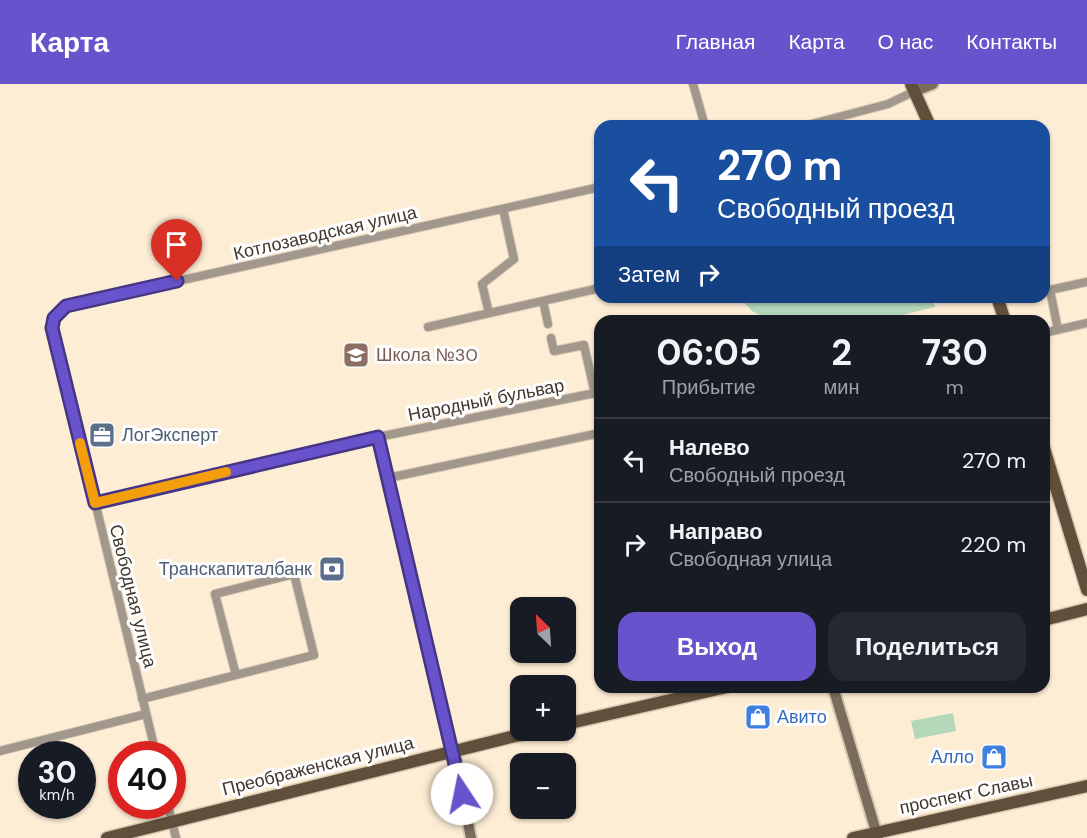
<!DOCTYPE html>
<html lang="ru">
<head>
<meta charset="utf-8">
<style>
  body { margin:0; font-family:"DM Sans",sans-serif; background:#242831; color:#f1f3f6; height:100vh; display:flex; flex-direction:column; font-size:22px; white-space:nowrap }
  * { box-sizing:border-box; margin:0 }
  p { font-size:20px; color:#9ea1a6 }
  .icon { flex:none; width:33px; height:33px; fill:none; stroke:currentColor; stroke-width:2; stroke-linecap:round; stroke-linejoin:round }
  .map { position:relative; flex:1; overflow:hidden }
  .side { position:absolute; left:594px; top:231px; width:456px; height:378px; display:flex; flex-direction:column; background:#171b24; border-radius:18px; box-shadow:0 2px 4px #0004 }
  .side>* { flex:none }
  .hud { position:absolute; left:594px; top:36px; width:456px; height:183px; border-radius:18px; box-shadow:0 2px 4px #0004; background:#1a4fa0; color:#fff; overflow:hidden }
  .needle { width:39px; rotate:335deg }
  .buttons { position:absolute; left:510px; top:513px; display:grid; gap:12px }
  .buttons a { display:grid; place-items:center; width:66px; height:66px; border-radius:12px; background:#171b24; box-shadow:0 2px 4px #0004; font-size:30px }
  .speed { position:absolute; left:18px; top:657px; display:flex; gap:12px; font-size:30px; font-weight:700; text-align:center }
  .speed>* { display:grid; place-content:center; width:78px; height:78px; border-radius:50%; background:#171b24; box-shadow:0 2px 4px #0004; line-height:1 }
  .speed small { font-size:15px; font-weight:400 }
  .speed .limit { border:9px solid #d22; background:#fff; color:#111 }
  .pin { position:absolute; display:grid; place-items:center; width:51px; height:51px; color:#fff; margin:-62px -26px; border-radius:50% 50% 50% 0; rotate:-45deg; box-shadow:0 0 6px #0007 }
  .pin .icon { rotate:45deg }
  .me { position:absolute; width:66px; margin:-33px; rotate:349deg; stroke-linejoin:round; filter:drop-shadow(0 0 4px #0008) }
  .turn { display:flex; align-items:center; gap:21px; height:126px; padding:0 24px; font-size:27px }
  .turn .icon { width:78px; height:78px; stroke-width:2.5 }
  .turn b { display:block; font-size:42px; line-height:51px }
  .then { display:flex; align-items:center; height:57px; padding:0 24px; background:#0003; gap:12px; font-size:22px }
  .eta { display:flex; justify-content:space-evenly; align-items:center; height:102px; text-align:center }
  .eta b { font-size:36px; font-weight:700; line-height:42px }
  .cta { display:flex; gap:12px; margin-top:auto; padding:12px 24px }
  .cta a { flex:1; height:69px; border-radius:18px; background:#6953cc; color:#fff; font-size:24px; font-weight:700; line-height:69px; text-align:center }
  .cta a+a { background:#242831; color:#f1f3f6 }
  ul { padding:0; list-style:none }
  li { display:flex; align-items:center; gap:18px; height:84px; padding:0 24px; border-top:2px solid #363941 }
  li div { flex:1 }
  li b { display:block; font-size:22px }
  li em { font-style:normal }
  header { display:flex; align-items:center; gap:36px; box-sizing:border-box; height:84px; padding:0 30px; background:#6953cc; color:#fff }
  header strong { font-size:28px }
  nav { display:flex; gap:33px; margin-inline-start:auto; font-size:21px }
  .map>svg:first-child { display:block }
</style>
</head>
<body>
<header>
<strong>Карта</strong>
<nav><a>Главная</a><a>Карта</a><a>О нас</a><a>Контакты</a></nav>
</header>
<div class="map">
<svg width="1087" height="754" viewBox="0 0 1087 754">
  <rect width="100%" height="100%" fill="#feedd5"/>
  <path fill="#b4d7b9" d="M739,213H932L935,223L878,237H771L752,227Z
    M953,629L956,647L915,655L911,637Z"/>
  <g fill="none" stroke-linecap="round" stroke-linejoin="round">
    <defs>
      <path id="street" d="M693,0L705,42
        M804,42L888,20L915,7
        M543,217L548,240
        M489,229L482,200L514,175L503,125
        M428,243L600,204
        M1058,246L1050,206L1087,198
        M1044,249L1087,239
        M551,254L554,267L584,261L595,310
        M378,353L454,666
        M388,394L600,349
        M95,419L378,353L600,308
        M142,615L314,571L294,490L215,510L236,591
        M0,667L146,630
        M156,670L53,244L54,235L66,222L600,103
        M168,722L176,754"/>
      <path id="secondary" d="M915,7L933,0
        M833,603L878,754
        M454,666L471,754"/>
      <path id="primary" d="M911,0L930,42
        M997,213L1005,237
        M1044,364L1087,506
        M1044,536L1087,525
        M566,640L727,603
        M107,754L539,646
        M853,754L1087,702"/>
    </defs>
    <use href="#street" stroke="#d8c9b3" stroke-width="10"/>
    <use href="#secondary" stroke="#d8c9b3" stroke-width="14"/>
    <use href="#primary" stroke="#d8c9b3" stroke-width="15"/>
    <use href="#street" stroke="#a1978c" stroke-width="8"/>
    <use href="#secondary" stroke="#7b6d5c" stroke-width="10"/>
    <use href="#primary" stroke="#60503b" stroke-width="12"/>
  </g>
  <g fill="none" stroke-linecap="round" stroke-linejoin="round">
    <defs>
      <path id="route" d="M177,197L66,222L54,234L52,244L95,419L378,353L462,710"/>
    </defs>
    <use href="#route" stroke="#443685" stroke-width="15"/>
    <use href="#route" stroke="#6953cc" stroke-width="10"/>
    <path stroke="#f59e0b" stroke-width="10" d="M80,359L95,419L226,388"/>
  </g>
  <defs>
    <symbol id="school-square" viewBox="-11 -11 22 22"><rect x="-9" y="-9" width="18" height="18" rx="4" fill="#8d6e63" stroke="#fdfdfd"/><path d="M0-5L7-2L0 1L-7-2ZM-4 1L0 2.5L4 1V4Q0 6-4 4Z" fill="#fff"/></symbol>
    <symbol id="office-square" viewBox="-11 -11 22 22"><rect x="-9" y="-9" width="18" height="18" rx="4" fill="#5c6f8a" stroke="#fdfdfd"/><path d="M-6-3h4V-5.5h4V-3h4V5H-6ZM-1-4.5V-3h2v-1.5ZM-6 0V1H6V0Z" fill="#fff"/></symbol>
    <symbol id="bank-square" viewBox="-11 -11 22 22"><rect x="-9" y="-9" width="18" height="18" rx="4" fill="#5c6f8a" stroke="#fdfdfd"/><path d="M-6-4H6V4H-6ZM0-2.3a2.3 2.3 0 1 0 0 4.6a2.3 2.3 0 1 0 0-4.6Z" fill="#fff"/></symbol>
    <symbol id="shop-square" viewBox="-11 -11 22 22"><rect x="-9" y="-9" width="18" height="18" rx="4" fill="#3f7fe0" stroke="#fdfdfd"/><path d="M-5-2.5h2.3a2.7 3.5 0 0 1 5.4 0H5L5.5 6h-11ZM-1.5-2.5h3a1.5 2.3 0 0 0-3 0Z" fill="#fff"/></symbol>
  </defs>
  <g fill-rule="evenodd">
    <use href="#school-square" x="341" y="256" width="30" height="30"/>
    <use href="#office-square" x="87" y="336" width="30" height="30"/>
    <use href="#bank-square" x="317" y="470" width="30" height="30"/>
    <use href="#shop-square" x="743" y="618" width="30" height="30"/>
    <use href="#shop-square" x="979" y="658" width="30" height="30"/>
  </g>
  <g text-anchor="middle" stroke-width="6" stroke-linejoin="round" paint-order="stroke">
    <g font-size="18" fill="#40382c" stroke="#fdfdfd">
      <text transform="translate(325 149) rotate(-13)" y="6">Котлозаводская улица</text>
      <text transform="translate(486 316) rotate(-11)" y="6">Народный бульвар</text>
      <text transform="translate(133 512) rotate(76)" y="6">Свободная улица</text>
      <text transform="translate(318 682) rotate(-14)" y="6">Преображенская улица</text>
      <text transform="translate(966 710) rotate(-12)" y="6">проспект Славы</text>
    </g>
    <g font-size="18" fill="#785e54" stroke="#fdfdfd" text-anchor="start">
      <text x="376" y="277">Школа №30</text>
    </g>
    <g font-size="18" fill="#4e5e75" stroke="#fdfdfd" text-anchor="start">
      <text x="122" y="357">ЛогЭксперт</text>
      <text x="312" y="491" text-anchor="end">Транскапиталбанк</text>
    </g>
    <g font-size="18" fill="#366cbe" stroke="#fdfdfd" text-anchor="start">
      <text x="777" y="639">Авито</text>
      <text x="974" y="679" text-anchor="end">Алло</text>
    </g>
  </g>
</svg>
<div class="buttons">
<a><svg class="needle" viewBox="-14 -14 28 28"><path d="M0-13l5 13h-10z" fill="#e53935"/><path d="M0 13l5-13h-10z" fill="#9ea1a6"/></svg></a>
<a>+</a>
<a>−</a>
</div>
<div class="speed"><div>30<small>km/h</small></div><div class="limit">40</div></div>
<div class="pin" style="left:177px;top:197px;background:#d93025"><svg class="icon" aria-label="arrive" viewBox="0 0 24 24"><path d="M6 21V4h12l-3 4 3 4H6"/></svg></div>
<svg class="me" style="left:462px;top:710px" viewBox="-20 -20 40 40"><circle r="19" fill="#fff"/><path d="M0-13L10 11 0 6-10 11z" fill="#6953cc"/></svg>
<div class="hud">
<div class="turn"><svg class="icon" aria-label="left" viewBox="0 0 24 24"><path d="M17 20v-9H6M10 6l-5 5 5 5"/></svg><div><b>270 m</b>Свободный проезд</div></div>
<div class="then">Затем<svg class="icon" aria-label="right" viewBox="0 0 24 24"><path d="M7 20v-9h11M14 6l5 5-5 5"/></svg></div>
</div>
<section class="side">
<div class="eta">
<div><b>06:05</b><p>Прибытие</p></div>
<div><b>2</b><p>мин</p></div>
<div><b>730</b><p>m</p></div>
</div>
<ul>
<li><svg class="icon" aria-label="left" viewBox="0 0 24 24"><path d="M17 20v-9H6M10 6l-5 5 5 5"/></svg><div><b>Налево</b><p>Свободный проезд</p></div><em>270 m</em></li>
<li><svg class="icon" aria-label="right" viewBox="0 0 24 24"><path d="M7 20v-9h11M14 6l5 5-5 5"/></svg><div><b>Направо</b><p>Свободная улица</p></div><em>220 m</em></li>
</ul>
<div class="cta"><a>Выход</a><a>Поделиться</a></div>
</section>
</div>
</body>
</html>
